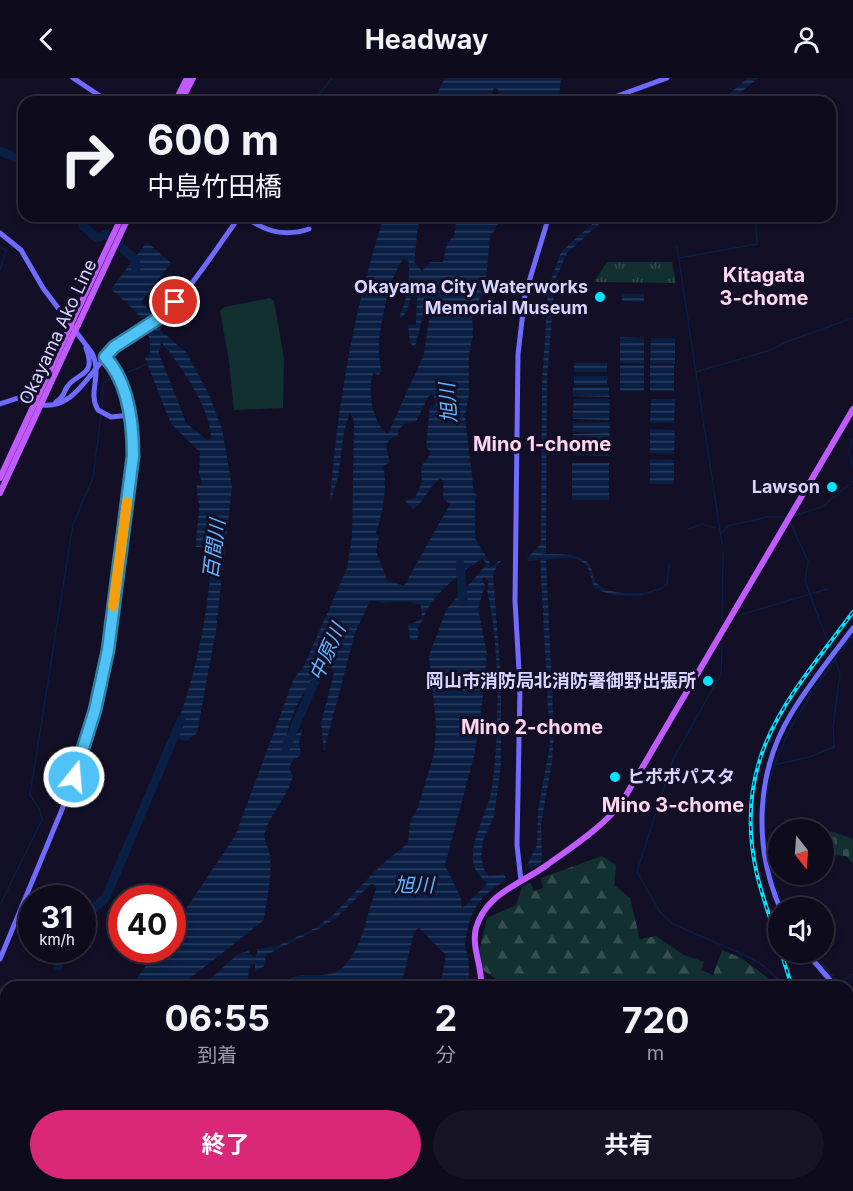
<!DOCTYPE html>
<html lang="ja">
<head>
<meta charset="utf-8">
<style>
  body { margin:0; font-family:Inter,"Noto Sans JP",sans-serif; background:#171425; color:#f1f3f6; height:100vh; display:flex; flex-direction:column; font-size:22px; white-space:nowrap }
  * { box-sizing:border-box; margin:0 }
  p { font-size:20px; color:#9b9ba3 }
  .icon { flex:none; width:33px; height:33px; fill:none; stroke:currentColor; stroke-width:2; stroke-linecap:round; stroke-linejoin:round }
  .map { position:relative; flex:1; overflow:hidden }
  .sheet { position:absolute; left:0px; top:903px; width:854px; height:210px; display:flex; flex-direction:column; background:#0e0b1c; border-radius:18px 18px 0 0; box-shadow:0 3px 9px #0003,0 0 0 2px #2e2b3b }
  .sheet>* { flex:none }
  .hud { position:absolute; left:18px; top:18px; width:818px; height:126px; border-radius:18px; box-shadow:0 3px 9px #0003,0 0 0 2px #2e2b3b; background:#0e0b1c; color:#f1f3f6; overflow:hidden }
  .needle { width:39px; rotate:163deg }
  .fabs { position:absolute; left:768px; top:741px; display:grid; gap:12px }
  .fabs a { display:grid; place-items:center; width:66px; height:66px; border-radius:50%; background:#0e0b1c; box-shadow:0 3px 9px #0003,0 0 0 2px #2e2b3b; font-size:30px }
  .speed { position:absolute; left:18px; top:807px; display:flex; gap:12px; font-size:30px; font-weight:700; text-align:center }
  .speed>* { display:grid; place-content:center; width:78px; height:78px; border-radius:50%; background:#0e0b1c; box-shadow:0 3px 9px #0003,0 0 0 2px #2e2b3b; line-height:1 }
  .speed small { font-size:15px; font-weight:400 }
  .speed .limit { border:9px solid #d22; background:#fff; color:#111 }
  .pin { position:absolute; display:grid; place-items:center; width:51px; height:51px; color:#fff; margin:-26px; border:3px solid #fff; border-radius:50%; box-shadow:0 2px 6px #0007 }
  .me { position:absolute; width:66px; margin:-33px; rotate:17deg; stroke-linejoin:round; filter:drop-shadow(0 0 4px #0008) }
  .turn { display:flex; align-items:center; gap:21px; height:126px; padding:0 30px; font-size:27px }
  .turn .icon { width:78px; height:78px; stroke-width:2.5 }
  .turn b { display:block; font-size:42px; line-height:51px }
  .eta { display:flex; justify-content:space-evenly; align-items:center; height:102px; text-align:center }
  .eta b { font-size:36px; font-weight:700; line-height:42px }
  .button { display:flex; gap:12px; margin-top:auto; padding:12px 30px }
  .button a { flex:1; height:69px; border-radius:36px; background:#db2777; color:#fff; font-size:24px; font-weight:700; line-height:69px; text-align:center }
  .button a+a { background:#171425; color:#f1f3f6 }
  header { display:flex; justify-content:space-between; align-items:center; height:78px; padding:0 30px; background:#0e0b1c; font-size:27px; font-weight:700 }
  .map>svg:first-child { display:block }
</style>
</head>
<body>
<header><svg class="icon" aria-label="back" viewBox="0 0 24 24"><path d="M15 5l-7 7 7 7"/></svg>Headway<svg class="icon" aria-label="person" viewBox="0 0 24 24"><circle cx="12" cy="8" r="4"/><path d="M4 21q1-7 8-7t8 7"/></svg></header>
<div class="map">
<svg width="853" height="1113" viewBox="0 0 853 1113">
  <defs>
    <pattern id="grass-tufts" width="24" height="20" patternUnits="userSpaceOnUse" patternTransform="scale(1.5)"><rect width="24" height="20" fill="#12302f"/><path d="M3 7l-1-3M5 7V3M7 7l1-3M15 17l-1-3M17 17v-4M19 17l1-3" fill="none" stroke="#344d4e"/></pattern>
    <pattern id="forest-firs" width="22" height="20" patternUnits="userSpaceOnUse" patternTransform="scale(1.5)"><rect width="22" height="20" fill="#12302f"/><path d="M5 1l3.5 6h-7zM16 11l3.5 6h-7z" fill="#344d4e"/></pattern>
    <pattern id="cemetery-stones" width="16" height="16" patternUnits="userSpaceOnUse" patternTransform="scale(1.5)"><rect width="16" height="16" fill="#12302f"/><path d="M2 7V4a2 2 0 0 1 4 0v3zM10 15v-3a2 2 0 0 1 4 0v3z" fill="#344d4e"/></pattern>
    <pattern id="water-rules" width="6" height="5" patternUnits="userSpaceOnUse" patternTransform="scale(1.5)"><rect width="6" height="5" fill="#0a1f44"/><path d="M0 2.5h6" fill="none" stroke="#2d3f60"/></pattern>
  </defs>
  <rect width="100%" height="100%" fill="#130f26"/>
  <path fill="url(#grass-tufts)" d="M607,184H672L676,205L594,204Z"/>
  <path fill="url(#forest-firs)" d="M602,778L616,787L614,807L630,820L640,861L656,858L684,877L704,884L701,892L713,897L722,872L741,880L768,900L767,904L773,909H507L483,892L479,873L487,840L516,827L522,809L530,804L534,813L543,810L541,800Z
    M559,1107H761L760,1113H562Z"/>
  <path fill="url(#cemetery-stones)" d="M824,753L834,754L853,761V785L846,778L824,777Z"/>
  <path fill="#12302f" d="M270,220L274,223L284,280L283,330L234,332L229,283L220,233L224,229Z"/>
  <path fill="url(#water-rules)" fill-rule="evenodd" d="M445,0H561L559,19L553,24H499L498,11L494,10L489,24H433Z
    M748,0H758L729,24H719Z
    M384,138H423L419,141L414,184L422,193L430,184H443L447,165L454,158L457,138H503L490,159L485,212L472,233L473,257L469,276V315L465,339L474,415L478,418L475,421V460L490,485L489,490L502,481L493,495L501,601V686L494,739L483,763L481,779L485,794L489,798L504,796L507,802C484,814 471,830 467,855C466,859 464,866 465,869C470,881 470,894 467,909H440L446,877L419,850L414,854L401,909H311L302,905L297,909H282C296,885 324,908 344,888C364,867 366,837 376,811L375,807L371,806L337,839L320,850L266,877L264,888L255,894V886H251L248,898L249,909H201L237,877L248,873L255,880L258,871L280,867L315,850L332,838L380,788L408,765L410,743L418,729L434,676L436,648L429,578L446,532L487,486L482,481C463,492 436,514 426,534C423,541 422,544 417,550L419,554L417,562H410L408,547L422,541L421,527C408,522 395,524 384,525C379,526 377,522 370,523L355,555L324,673L321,645L334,595L331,590L325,589C307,608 290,632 287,659L291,660L303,651L299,665L301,676L291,685L289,691L293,698C288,718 273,732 266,751C262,762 268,767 270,777C273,798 266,822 264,842L179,909H130L158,872H172L173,850L235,758L294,600L304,588L347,490L352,459L354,343L350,334L344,354L338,399L330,424C338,323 353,235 384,138ZM404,181L409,184C409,203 408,220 400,237L401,240L406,235L411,219H417L416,247H408L410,265L415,269L424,234L427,230L430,234L424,276L388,356C372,345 367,312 373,295L379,297L381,293C380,283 378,274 379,264C380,247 391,192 404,181ZM433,316L436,327L430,328L426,368L431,375L421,389L422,404L415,420L404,422L413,431C425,423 429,408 441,400L443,403V420L450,426L404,508L387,502L376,473L379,458L376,455C381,440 389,407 383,389L390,384L386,369L389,362L398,357V352L404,346L416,344L428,319ZM484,499L489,503L487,512C500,567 500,652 492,709C489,732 473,755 473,779C472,791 480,798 487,806L462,830L461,820L445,787L474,678L481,636L487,575L478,530L485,507L482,502Z
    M601,138H608L567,175L555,202L571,205H555L554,213L547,301L546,475L541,476C553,477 576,474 587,484C592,488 592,496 594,501C602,517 628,515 643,515V518C629,518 606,519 595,509C590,503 591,493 586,487C578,477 557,480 546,482L554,652L552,685L541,746L542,783L531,791L527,787L537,767L538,733L550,667L540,479L538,482L529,483L527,480L541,466L542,307L548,211L561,174Z
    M147,164L171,185L141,224L156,238L165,237L167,239L160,252L187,275L209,317L222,351L232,408L216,552L197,655L186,663L178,661V654L175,651C196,600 210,526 212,470L196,469C196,456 198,445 199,433C200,424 196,417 197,407H202L199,394L200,374L171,346L145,280L150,275C152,242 133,232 111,211ZM161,264C180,286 211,331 211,360L207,362L186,345L159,275Z
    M622,216H644V224L622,223Z
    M620,259L644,260V286L620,285Z
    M651,260H675V286H650Z
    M574,285H607V294H574Z
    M620,287H644V313H620Z
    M650,287H674V313H650Z
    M574,298H607V307H574Z
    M573,309H609V319L573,318Z
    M574,321H610L609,342L573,341V332H608L573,331Z
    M651,321H675L674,345H650Z
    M610,344L609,365H573V356L608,355L573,354V345Z
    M650,351L675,352L674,376L650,375Z
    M607,368H610L609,378L573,377V369Z
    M650,381L674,382V406H650Z
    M572,385H609V422H572Z
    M181,1107H244V1111L181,1113Z
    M288,1107H300L301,1108L347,1107L346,1113H298L299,1109L295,1107L285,1113Z"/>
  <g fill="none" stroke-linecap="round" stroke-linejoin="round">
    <path stroke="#0a1f44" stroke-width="1.5" d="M313,24L332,0
      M0,169L6,172L0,192
      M677,169L722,466
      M679,180L757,166L755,138
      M128,294L147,286
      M696,294L771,272L786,264L853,240
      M102,331L103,306L110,300
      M853,360L849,373L853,389
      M793,438L822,429L853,403
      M789,442L808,483L805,503L832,575
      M689,451L702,446L714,450
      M721,456L727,448L767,439H785
      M642,516L660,511L667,506L669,486
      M740,537L827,511
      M722,541L723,475
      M722,568L721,596L673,681L637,794L660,834L673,846L749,879L764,888L786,909
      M774,687L809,679L834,669L833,649L840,596L834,579
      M0,827L42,742L40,732L30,717L73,446L93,400L101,336
      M784,830C735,714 788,647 853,557
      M811,874L843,909
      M840,906L853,896
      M848,912L853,917
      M848,1009L852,1017
      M848,1038L853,1028
      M809,1113L810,1107"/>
    <path stroke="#0a1f44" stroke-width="9" d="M0,73L24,83
      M85,138L83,148L97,160L106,156L135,181L136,192
      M460,486L463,523
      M285,671L323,585
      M82,842L106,819L181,642
      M56,872L58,888"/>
    <path stroke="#6f6bff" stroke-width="5" d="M73,0L109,24
      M601,24L667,0
      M245,138C264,154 285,159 309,151
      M0,155L21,172L43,210L92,275C103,297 87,314 98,332L111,339L130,337
      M104,280C119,262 142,256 160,240C191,212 215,172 240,138
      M56,324C63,320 63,316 67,309C77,294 97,299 86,270
      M0,326L21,319C28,321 36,326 43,327C65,329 78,313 90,298
      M521,803L517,767L520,610L515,523L518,276L525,217L549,138
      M780,830C753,767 756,694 791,636C809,606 832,578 853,550
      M806,874L836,909
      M0,881L63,729L95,632L108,572L133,359C129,331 125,300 105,279
      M848,918L853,923
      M848,997L853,1007
      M848,1029L853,1018
      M804,1113L805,1107"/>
    <path stroke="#c25bff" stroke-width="6" d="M175,24L187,0
      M181,24L193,0
      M74,240L122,138
      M78,247L129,138
      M0,400L69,251
      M0,415L73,257
      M481,909C483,889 471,870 476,850C486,815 521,806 547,787C572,769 603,749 622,724L853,331
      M447,1113L448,1107"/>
    <defs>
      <path id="rail" d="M778,866C771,841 761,816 756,792C732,677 790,619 853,534
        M781,874L792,909
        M790,1113L793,1107"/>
    </defs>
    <use href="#rail" stroke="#00e5ff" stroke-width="4"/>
    <use href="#rail" stroke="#130f26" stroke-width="1.5" stroke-dasharray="4.5" stroke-linecap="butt"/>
    <path stroke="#6f6bff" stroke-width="5" d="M90,298L102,283"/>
    <path stroke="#c25bff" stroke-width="6" d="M69,251L74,240
      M73,257L78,247"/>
  </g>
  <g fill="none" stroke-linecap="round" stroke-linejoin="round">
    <defs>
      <path id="route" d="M74,699L95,632L108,572L133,378C133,345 129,304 105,279L114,269L159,240L175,224"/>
    </defs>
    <use href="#route" stroke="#337fa1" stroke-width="15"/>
    <use href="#route" stroke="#4fc3f7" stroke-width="10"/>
    <path stroke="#f59e0b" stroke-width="10" d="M113,528L127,424"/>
  </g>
  <g fill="#00e5ff" stroke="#130f26" stroke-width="2">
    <circle cx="600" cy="219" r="6"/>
    <circle cx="832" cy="409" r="6"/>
    <circle cx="708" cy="603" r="6"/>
    <circle cx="615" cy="699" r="6"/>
  </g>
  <g text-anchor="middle" stroke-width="6" stroke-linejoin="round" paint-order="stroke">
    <g font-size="18" font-weight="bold" fill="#d9d4ff" stroke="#130f26" text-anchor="end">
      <text x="588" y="215">Okayama City Waterworks<tspan x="588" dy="21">Memorial Museum</tspan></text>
      <text x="820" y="415">Lawson</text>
      <text x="696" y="609">岡山市消防局北消防署御野出張所</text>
      <text x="627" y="705" text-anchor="start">ヒポポパスタ</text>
    </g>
    <g font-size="18" fill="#d9d4ff" stroke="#130f26">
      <text transform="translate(58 254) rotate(-65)" y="6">Okayama Ako Line</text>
    </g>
    <g font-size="20" font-weight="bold" fill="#ffd6f0" stroke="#130f26">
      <text x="764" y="204">Kitagata<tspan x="764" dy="23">3-chome</tspan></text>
      <text x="542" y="373">Mino 1-chome</text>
      <text x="532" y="656">Mino 2-chome</text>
      <text x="673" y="734">Mino 3-chome</text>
    </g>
    <g font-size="20" font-style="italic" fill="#62b6ff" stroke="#130f26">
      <text transform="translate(448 325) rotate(-94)" y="7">旭川</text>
      <text transform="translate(214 471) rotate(-83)" y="7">百間川</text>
      <text transform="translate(327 574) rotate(-66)" y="7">中原川</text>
      <text x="414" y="814">旭川</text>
    </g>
  </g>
</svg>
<div class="fabs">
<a><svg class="needle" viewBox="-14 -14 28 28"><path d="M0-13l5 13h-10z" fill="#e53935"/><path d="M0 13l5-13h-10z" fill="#9b9ba3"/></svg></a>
<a><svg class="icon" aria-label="sound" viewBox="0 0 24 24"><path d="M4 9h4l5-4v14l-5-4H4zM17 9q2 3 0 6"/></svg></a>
</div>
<div class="speed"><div>31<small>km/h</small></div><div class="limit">40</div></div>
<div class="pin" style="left:175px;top:224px;background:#d93025"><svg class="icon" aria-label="arrive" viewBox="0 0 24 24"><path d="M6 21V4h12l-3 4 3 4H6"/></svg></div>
<svg class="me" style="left:74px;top:699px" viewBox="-20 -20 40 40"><circle r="17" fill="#4fc3f7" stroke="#fff" stroke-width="3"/><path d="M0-11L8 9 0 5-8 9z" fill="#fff"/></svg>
<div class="hud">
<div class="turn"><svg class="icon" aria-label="right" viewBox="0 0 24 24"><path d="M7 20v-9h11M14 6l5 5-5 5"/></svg><div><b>600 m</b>中島竹田橋</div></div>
</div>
<section class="sheet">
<div class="eta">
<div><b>06:55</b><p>到着</p></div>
<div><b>2</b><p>分</p></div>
<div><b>720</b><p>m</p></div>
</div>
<div class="button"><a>終了</a><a>共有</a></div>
</section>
</div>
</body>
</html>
